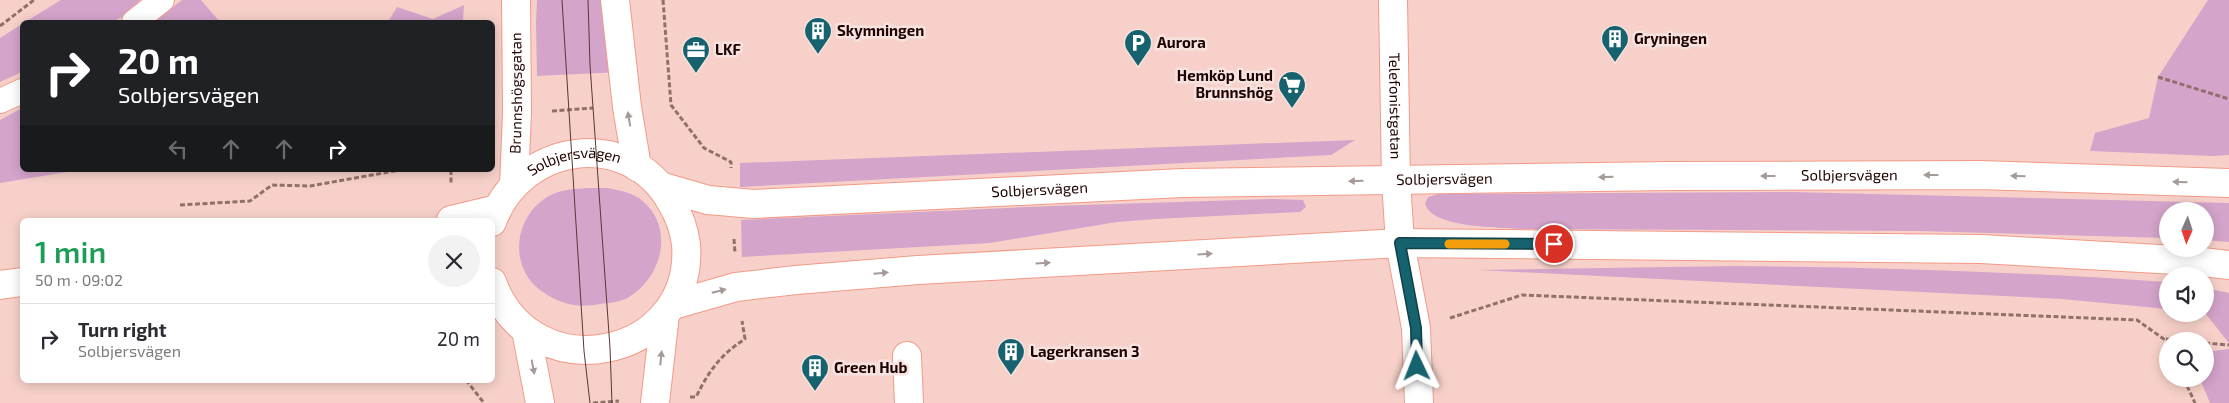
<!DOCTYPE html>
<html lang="en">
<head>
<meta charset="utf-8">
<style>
  body { margin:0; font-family:"Exo 2",sans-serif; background:#f2f2f3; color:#2b2b33; height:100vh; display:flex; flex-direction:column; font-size:19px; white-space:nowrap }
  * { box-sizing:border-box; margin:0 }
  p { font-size:16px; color:#7c7c81 }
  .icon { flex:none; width:28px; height:28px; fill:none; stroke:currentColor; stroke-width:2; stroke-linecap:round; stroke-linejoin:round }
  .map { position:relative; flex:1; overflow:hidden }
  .sheet { position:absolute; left:20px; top:218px; width:475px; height:165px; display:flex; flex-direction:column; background:#fff; border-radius:8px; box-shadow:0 2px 12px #0003 }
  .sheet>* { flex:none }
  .hud { position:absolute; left:20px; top:20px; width:475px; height:152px; border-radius:8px; box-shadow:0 2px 12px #0003; background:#202124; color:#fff; overflow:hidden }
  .needle { width:32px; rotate:183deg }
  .fabs { position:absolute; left:2159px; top:202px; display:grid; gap:10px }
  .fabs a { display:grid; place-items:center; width:55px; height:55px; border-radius:50%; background:#fff; box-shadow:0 2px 12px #0003; font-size:25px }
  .pin { position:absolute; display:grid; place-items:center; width:42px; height:42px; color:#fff; margin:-21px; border:2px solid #fff; border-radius:50%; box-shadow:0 1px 5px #0007 }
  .me { position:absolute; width:55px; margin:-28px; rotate:358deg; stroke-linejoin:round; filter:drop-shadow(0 0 4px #0008) }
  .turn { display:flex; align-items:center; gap:18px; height:105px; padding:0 15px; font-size:22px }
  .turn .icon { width:65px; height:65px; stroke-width:2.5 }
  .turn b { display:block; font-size:35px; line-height:42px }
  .lanes { display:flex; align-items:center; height:48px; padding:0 15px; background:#0003; justify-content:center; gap:25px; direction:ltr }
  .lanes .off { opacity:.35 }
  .round { display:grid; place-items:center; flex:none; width:52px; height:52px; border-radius:26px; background:#f2f2f3 }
  .summary { display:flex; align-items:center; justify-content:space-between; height:85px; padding:0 15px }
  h1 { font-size:30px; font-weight:600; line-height:38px; color:#1e9e55 }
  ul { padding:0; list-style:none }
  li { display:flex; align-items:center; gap:15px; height:70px; padding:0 15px; border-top:1px solid #e1e1e2 }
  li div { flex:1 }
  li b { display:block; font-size:19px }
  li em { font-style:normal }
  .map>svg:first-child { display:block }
</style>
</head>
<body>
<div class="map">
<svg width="2229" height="403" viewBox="0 0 2229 403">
  <rect width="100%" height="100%" fill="#f7d1c9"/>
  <path fill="#d4a4cb" d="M61,0H140L129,13L113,22H25Z
    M182,0H201L220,22H154Z
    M537,0H608L621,72L537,76L536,23Z
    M2208,0H2229V155L2212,156L2090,151L2095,133L2149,118L2158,77Z
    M464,5L463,22H388L397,7L433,19Z
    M22,24V72L0,82V38Z
    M22,108V170H79L0,183V120Z
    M1355,140L1331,155L740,187V163Z
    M607,188C617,190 630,192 639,198C675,224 664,276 629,297C621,302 609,303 600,304C580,308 563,305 546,294C508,272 512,219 547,197C564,187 588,188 607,188Z
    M1792,192L2229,203V242L2205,240V211H2168L2167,238L1918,231L1519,229C1498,227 1430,228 1425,203L1428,197L1439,194Z
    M1272,199L1303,200L1306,207L1300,212L1155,219L1117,222L990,243L742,257L741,220L1051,206Z
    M1734,266C1879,267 2023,272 2167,282V309L2062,299L1478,270Z
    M2205,288L2229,293V343L2205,313Z
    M2229,349V403H2210L2200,379H2205V352Z"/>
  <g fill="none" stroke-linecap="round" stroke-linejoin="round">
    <defs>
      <path id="lane" d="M134,22L162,0
        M0,101L22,91"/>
      <g id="street">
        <path d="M615,0L627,107L637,167"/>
        <path id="s1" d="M1393,0L1396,181L1400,243L1416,328L1419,403"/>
        <path id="s2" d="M514,185L517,112L516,0"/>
        <path d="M526,330L540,403"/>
        <path d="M907,356L909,403"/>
        <path d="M655,403L665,314"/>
      </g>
      <g id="secondary">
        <path id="s3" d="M663,187L708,200L754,204L1182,183L1670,176L1979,175L2229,183"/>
        <path d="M451,220L497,209"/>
        <path id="s4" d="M492,222C520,143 628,126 671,202C679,215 684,229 686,244C695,359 532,393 492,282"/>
        <path d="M0,285L22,282"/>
        <path d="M673,305L736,287L796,280L918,270L1400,243L1981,249L2194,261L2229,265"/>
      </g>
    </defs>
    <use href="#lane" stroke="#f29a87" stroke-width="26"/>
    <use href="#street" stroke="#f29a87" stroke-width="30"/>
    <use href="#secondary" stroke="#f29a87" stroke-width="30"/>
    <path stroke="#91706b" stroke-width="3" stroke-dasharray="5 2.5" stroke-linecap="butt" d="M663,0L671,105L704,148L731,162V168
      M0,26L34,0
      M2158,77L2229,99
      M552,111L593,108
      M451,170V184
      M180,205L250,201L272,185L310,186L400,170
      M734,239L735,253
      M1450,318L1522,295L2137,320L2168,342
      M2166,339L2189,341
      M2205,343L2229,345
      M2184,379L2195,403
      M466,380L484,403
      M690,397H696C709,371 720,355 745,339L742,321
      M593,403L619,401"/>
    <use href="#lane" stroke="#fff" stroke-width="24"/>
    <use href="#street" stroke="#fff" stroke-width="28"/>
    <use href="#secondary" stroke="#fff" stroke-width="28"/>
    <path stroke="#583835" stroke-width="1" d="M562,0L584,351L590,403
      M588,0L590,65L610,348L612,403"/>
  </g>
  <defs><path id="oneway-solid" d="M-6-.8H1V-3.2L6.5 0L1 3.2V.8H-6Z" transform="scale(1.25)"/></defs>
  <g fill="#a69a99">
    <use href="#oneway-solid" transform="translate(629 119) rotate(-100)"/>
    <use href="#oneway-solid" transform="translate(1931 175) rotate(180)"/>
    <use href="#oneway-solid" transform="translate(1768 176) rotate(180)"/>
    <use href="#oneway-solid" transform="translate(2018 176) rotate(-178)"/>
    <use href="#oneway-solid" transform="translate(1606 177) rotate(179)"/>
    <use href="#oneway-solid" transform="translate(1356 181) rotate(179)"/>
    <use href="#oneway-solid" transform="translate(2180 182) rotate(-179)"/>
    <use href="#oneway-solid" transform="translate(1205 254) rotate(-3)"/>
    <use href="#oneway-solid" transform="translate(1043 263) rotate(-3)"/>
    <use href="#oneway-solid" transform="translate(881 273) rotate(-5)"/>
    <use href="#oneway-solid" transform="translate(719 291) rotate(-14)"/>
    <use href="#oneway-solid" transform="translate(661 358) rotate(-84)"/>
    <use href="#oneway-solid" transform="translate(533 367) rotate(79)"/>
  </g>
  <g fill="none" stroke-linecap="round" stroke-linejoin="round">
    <defs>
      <path id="route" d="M1417,366L1416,328L1400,243L1554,244"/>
    </defs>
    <use href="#route" stroke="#0f4048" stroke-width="12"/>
    <use href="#route" stroke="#17626f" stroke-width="9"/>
    <path stroke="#f59e0b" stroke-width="9" d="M1449,244H1505"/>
  </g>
  <defs>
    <symbol id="building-pin" viewBox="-11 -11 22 30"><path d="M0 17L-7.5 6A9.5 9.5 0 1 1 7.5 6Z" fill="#17626f" stroke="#f6e3df"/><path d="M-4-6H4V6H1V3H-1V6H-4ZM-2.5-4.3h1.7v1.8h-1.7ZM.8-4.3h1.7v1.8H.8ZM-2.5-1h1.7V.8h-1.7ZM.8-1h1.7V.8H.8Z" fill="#fff"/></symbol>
    <symbol id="parking-pin" viewBox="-11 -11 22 30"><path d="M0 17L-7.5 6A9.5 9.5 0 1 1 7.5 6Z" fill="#17626f" stroke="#f6e3df"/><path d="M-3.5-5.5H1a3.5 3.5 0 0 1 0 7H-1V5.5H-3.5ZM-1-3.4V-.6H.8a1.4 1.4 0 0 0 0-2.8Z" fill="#fff"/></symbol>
    <symbol id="office-pin" viewBox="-11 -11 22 30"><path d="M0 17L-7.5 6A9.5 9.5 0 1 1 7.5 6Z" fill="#17626f" stroke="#f6e3df"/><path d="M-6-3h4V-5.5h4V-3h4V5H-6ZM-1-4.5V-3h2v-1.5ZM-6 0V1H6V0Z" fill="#fff"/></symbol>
    <symbol id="supermarket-pin" viewBox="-11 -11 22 30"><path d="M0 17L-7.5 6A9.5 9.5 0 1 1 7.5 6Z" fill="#17626f" stroke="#f6e3df"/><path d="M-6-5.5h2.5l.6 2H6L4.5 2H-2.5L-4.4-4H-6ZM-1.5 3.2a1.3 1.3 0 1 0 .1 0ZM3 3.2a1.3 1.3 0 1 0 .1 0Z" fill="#fff"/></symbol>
  </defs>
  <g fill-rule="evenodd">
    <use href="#building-pin" x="802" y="15" width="32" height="43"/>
    <use href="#building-pin" x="1599" y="23" width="32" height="43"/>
    <use href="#parking-pin" x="1122" y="27" width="32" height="43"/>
    <use href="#office-pin" x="680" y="34" width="32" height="43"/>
    <use href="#supermarket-pin" x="1276" y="69" width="32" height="43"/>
    <use href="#building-pin" x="995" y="336" width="32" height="43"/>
    <use href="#building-pin" x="799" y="352" width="32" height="43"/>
  </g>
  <g text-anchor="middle" stroke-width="5" stroke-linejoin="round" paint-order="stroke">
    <g font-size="15" font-weight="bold" fill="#200301" stroke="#f6e3df" text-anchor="start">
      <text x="837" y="36">Skymningen</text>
      <text x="1634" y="44">Gryningen</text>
      <text x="1157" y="48">Aurora</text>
      <text x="715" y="55">LKF</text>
      <text x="1273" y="81" text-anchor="end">Hemköp Lund<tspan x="1273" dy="17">Brunnshög</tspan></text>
      <text x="1030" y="357">Lagerkransen 3</text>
      <text x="834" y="373">Green Hub</text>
    </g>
    <g font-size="15" fill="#200301" stroke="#f6e3df">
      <text dy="5" stroke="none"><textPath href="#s2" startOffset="92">Brunnshögsgatan</textPath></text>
      <text dy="5" stroke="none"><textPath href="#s1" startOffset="106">Telefonistgatan</textPath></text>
      <text dy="5" stroke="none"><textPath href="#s4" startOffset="111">Solbjersvägen</textPath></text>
      <text dy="5" stroke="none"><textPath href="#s3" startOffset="1189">Solbjersvägen</textPath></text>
      <text dy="5" stroke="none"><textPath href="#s3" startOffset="784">Solbjersvägen</textPath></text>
      <text dy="5" stroke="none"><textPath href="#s3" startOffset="379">Solbjersvägen</textPath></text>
    </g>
  </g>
</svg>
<div class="fabs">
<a><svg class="needle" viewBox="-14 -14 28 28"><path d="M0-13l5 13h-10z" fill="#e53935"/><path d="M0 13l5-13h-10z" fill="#7c7c81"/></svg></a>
<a><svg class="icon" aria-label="sound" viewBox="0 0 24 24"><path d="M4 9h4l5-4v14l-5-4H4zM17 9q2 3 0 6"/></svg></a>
<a><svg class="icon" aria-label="search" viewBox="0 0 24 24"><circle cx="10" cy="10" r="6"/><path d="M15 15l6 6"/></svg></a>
</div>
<div class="pin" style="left:1554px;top:244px;background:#d93025"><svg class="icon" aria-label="arrive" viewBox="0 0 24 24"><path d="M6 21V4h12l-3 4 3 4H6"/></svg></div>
<svg class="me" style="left:1417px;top:366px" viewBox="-20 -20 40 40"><path d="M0-17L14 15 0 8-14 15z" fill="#17626f" stroke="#fff" stroke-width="4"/></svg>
<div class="hud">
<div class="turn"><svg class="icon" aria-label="right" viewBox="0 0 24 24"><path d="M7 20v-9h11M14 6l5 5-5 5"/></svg><div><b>20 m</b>Solbjersvägen</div></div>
<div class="lanes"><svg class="icon off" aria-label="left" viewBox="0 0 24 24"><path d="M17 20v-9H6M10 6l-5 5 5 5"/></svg><svg class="icon off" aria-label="ahead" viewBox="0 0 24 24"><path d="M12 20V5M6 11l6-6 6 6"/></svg><svg class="icon off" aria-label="ahead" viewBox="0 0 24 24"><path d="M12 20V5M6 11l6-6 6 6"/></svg><svg class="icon" aria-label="right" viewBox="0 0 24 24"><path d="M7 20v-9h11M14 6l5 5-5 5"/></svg></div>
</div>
<section class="sheet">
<div class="summary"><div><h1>1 min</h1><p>50 m · 09:02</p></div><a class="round"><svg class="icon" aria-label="close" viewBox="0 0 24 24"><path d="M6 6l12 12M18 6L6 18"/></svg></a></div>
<ul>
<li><svg class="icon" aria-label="right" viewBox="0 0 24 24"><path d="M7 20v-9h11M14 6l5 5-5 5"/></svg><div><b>Turn right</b><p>Solbjersvägen</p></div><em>20 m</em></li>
</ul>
</section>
</div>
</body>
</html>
